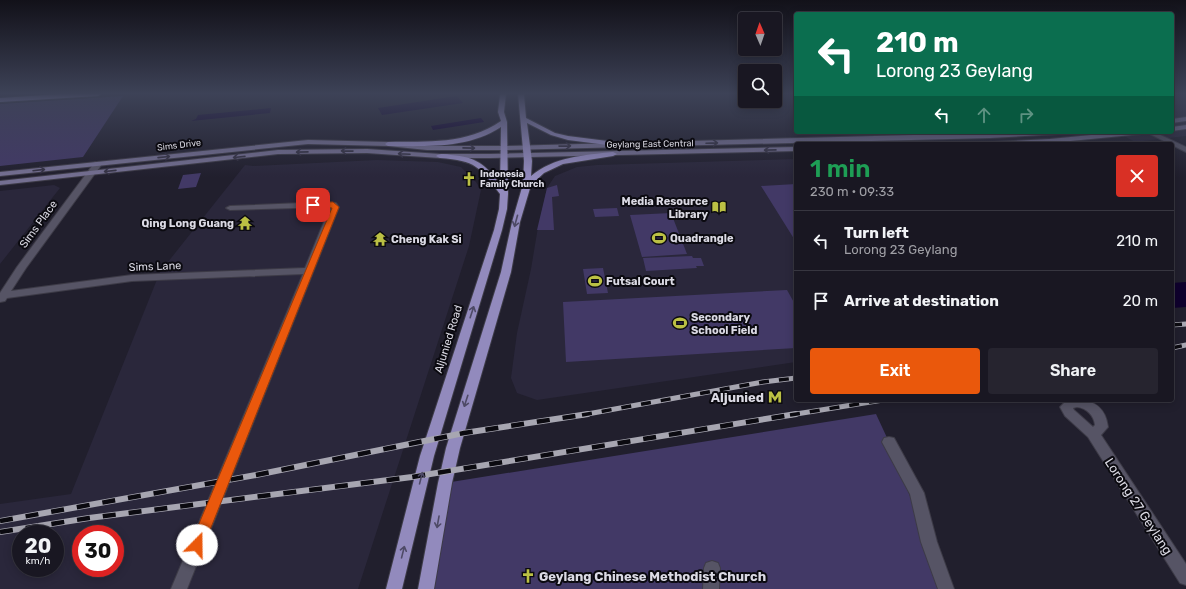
<!DOCTYPE html>
<html lang="en">
<head>
<meta charset="utf-8">
<style>
  body { margin:0; font-family:Rubik,sans-serif; background:#26242f; color:#f1f3f6; height:100vh; display:flex; flex-direction:column; font-size:15px; white-space:nowrap }
  * { box-sizing:border-box; margin:0 }
  p { font-size:13px; color:#9f9fa5 }
  .icon { flex:none; width:22px; height:22px; fill:none; stroke:currentColor; stroke-width:2; stroke-linecap:round; stroke-linejoin:round }
  .map { position:relative; flex:1; overflow:hidden }
  .drawer { position:absolute; left:794px; top:142px; width:380px; height:260px; display:flex; flex-direction:column; background:#191722; border-radius:4px; box-shadow:0 2px 10px #0003,0 0 0 1px #373640 }
  .drawer>* { flex:none }
  .hud { position:absolute; left:794px; top:12px; width:380px; height:122px; border-radius:4px; box-shadow:0 2px 10px #0003,0 0 0 1px #373640; background:#0b6e4f; color:#fff; overflow:hidden }
  .needle { width:26px; rotate:358deg }
  .buttons { position:absolute; left:738px; top:12px; display:grid; gap:8px }
  .buttons a { display:grid; place-items:center; width:44px; height:44px; border-radius:4px; background:#191722; box-shadow:0 2px 10px #0003,0 0 0 1px #373640; font-size:20px }
  .speed { position:absolute; left:12px; top:525px; display:flex; gap:8px; font-size:20px; font-weight:700; text-align:center }
  .speed>* { display:grid; place-content:center; width:52px; height:52px; border-radius:50%; background:#191722; box-shadow:0 2px 10px #0003,0 0 0 1px #373640; line-height:1 }
  .speed small { font-size:10px; font-weight:400 }
  .speed .limit { border:6px solid #d22; background:#fff; color:#111 }
  .pin { position:absolute; display:grid; place-items:center; width:34px; height:34px; color:#fff; margin:-17px; border-radius:8px; box-shadow:0 2px 6px #0006 }
  .me { position:absolute; width:44px; margin:-22px; rotate:22deg; stroke-linejoin:round; filter:drop-shadow(0 0 3px #0008) }
  .turn { display:flex; align-items:center; gap:14px; height:84px; padding:0 16px; font-size:18px }
  .turn .icon { width:52px; height:52px; stroke-width:2.5 }
  .turn b { display:block; font-size:28px; line-height:34px }
  .lanes { display:flex; align-items:center; height:38px; padding:0 16px; background:#0003; justify-content:center; gap:20px; direction:ltr }
  .lanes .off { opacity:.35 }
  .round { display:grid; place-items:center; flex:none; width:42px; height:42px; border-radius:4px; background:#26242f }
  .headline { display:flex; align-items:center; justify-content:space-between; height:68px; padding:0 16px }
  h1 { font-size:24px; font-weight:600; line-height:30px; color:#1e9e55 }
  .action { display:flex; gap:8px; margin-top:auto; padding:8px 16px }
  .action a { flex:1; height:46px; border-radius:4px; background:#ea580c; color:#fff; font-size:16px; font-weight:600; line-height:46px; text-align:center }
  .action a+a { background:#26242f; color:#f1f3f6 }
  ul { padding:0; list-style:none }
  li { display:flex; align-items:center; gap:12px; height:60px; padding:0 16px; border-top:1px solid #373640 }
  li div { flex:1 }
  li b { display:block; font-size:15px }
  li em { font-style:normal }
  .map>svg:first-child { display:block }
</style>
</head>
<body>
<div class="map">
<svg width="1186" height="589" viewBox="0 0 1186 589">
  <rect width="100%" height="100%" fill="#211f2d"/>
  <path fill="#2a273b" fill-rule="evenodd" d="M1172,94H1186V136L1135,142L1117,132H1172Z
    M796,159V362L537,400L517,393L511,378L517,333L531,269L537,233L547,188L555,176L577,167L597,165Z
    M377,160L438,162L461,167L476,182L481,190L469,246L358,589H0V504L71,494L160,272L245,165L253,166ZM21,534H55V568H21ZM81,534H115V568H81Z
    M54,185L60,188L0,264V191Z"/>
  <path fill="#423966" d="M123,96L83,157L0,166V104Z
    M201,173L196,187L178,189L183,175Z
    M796,184V242L761,186Z
    M557,185L559,196L552,197L554,230H537L547,188Z
    M617,208L619,216L595,217L593,209Z
    M671,213L687,254L642,257L630,215Z
    M692,256L693,258H701L704,266H696L697,268L646,271L643,258Z
    M603,268L608,293L587,294L583,269Z
    M787,290L796,306V348L566,362L563,302Z
    M876,414L889,442L946,589H428L445,483Z"/>
  <path fill="#0f002d" d="M457,96L463,103L382,115L378,108Z
    M271,108L270,113L191,121L196,119L198,115Z
    M481,118L484,122L433,130L431,126Z
    M1186,282V307L1172,308V283Z"/>
  <g fill="none" stroke-linecap="round" stroke-linejoin="round">
    <defs>
      <path id="street" d="M1146,132H1154L1186,147V152Z
        M95,162H101L102,164L26,268L11,291L132,275L305,268L330,207L230,210L226,208L230,206L326,202L336,203L339,207L187,589H171L303,274L132,281L7,298L5,301L0,302V293L17,267Z
        M1067,400C1088,398 1105,403 1108,427L1101,435L1186,564V585L1180,583L1088,437L1065,416L1060,407ZM1077,407C1087,408 1094,416 1095,425L1093,427L1074,410L1073,408Z
        M889,437L894,438L924,493L937,542L954,589H938L921,542L910,494L882,442L884,438Z
        M712,561L718,563L720,568L719,589H703L704,568L706,563Z"/>
      <path id="secondary" d="M1186,117V121L1172,123V119Z
        M1186,125V129L1172,131V127Z
        M1025,132H1062L1059,134L990,138L505,150H427L388,146L308,144L0,176V172L308,140L388,142L427,146H505Z
        M1122,132H1145L1142,134L1050,143L990,144L993,142L1050,139Z
        M796,147V151L490,158H440L367,153L278,154L0,185V181L278,150L367,149L440,154H490Z"/>
      <path id="primary" d="M500,94H506L504,112L507,122L508,194L507,209L502,230L434,456L402,589H386L420,456L494,230L499,209L500,194C479,166 476,161 440,158L436,156C440,153 446,154 451,155C476,157 485,164 500,184L501,127C468,149 426,146 388,146L385,144L388,142C428,141 466,145 501,121L498,112Z
        M518,94H524L526,118L555,133L568,136L631,144L634,146L631,148L568,140L551,135L527,123L532,161L531,176C553,157 585,155 613,152L617,154L613,156L563,164L544,173L531,185L520,222L511,272L460,448L452,483L434,589H418L438,483L446,448L501,272L512,222L523,184L524,161Z"/>
      <path id="highway" d="M60,94H101L98,96L0,102V98Z"/>
    </defs>
    <use href="#street" stroke="#3d3b47" stroke-width="2"/>
    <use href="#secondary" stroke="#3d3b47" stroke-width="2"/>
    <use href="#primary" stroke="#3d3b47" stroke-width="2"/>
    <use href="#highway" stroke="#3d3b47" stroke-width="2"/>
    <use href="#street" fill="#565465" fill-rule="evenodd"/>
    <use href="#secondary" fill="#746f91" fill-rule="evenodd"/>
    <use href="#primary" fill="#928abd" fill-rule="evenodd"/>
    <use href="#highway" fill="#baaef7" fill-rule="evenodd"/>
    <defs>
      <path id="rail-far1" d="M1172,325L1186,324
        M1172,348L1186,345
        M582,415L763,382L796,378
        M790,415L883,400"/>
      <path id="rail" d="M0,521L256,475L464,433L588,414
        M0,532L89,518L412,477L796,414"/>
    </defs>
    <use href="#rail-far1" stroke="#a7a6b1" stroke-width="5"/>
    <use href="#rail" stroke="#a7a6b1" stroke-width="6"/>
    <use href="#rail-far1" stroke="#0b0a10" stroke-width="3.5" stroke-dasharray="10" stroke-linecap="butt"/>
    <use href="#rail" stroke="#0b0a10" stroke-width="4.5" stroke-dasharray="13" stroke-linecap="butt"/>
  </g>
  <defs><path id="oneway-shaft" d="M-6 0H5M1.5-3L5.5 0L1.5 3" fill="none" stroke-width="1.6" stroke-linecap="round" stroke-linejoin="round"/></defs>
  <g stroke="#353244">
    <use href="#oneway-shaft" transform="translate(712 143) rotate(-2)"/>
    <use href="#oneway-shaft" transform="translate(565 146) rotate(-1)"/>
    <use href="#oneway-shaft" transform="translate(469 148) rotate(1)"/>
    <use href="#oneway-shaft" transform="translate(770 150) rotate(179)"/>
    <use href="#oneway-shaft" transform="translate(347 151) rotate(-179)"/>
    <use href="#oneway-shaft" transform="translate(302 152) rotate(179)"/>
    <use href="#oneway-shaft" transform="translate(404 154) rotate(-177)"/>
    <use href="#oneway-shaft" transform="translate(164 157) rotate(-6)"/>
    <use href="#oneway-shaft" transform="translate(239 157) rotate(174)"/>
    <use href="#oneway-shaft" transform="translate(39 170) rotate(-7)"/>
    <use href="#oneway-shaft" transform="translate(110 171) rotate(174)"/>
  </g>
  <g stroke="#4e4a66">
    <use href="#oneway-shaft" transform="translate(516 221) rotate(105)"/>
    <use href="#oneway-shaft" transform="translate(472 312) rotate(-72)"/>
    <use href="#oneway-shaft" transform="translate(466 401) rotate(108)"/>
    <use href="#oneway-shaft" transform="translate(421 478) rotate(-76)"/>
    <use href="#oneway-shaft" transform="translate(438 522) rotate(100)"/>
    <use href="#oneway-shaft" transform="translate(403 552) rotate(-76)"/>
  </g>
  <linearGradient id="sky" x2="0" y2="1"><stop stop-color="#121119"/><stop offset="0.53" stop-color="#3d4257"/><stop offset="1" stop-color="#3d4257" stop-opacity="0"/></linearGradient>
  <rect width="1186" height="177" fill="url(#sky)"/>
  <path fill="#ea580c" stroke="#983908" d="M333,202L339,207L204,545L202,550L197,552L192,550L190,545L332,208L313,207L309,205L313,202Z"/>
  <defs>
    <symbol id="church-bare" viewBox="-9 -9 18 18"><path d="M-1.2-6h2.4v3.5h3.3v2.4h-3.3V6h-2.4V-.1h-3.3v-2.4h3.3Z" fill="#bbc044" stroke="#0b0a10" stroke-width="2.5" paint-order="stroke"/></symbol>
    <symbol id="library-bare" viewBox="-9 -9 18 18"><path d="M-6-4Q-3-5.5-.7-3.5V5Q-3 3-6 4ZM6-4Q3-5.5 .7-3.5V5Q3 3 6 4Z" fill="#bbc044" stroke="#0b0a10" stroke-width="2.5" paint-order="stroke"/></symbol>
    <symbol id="temple-bare" viewBox="-9 -9 18 18"><path d="M0-6L5-2H3V0L6.5 2.5H4V6H1.5V3h-3V6H-4V2.5H-6.5L-3 0V-2H-5Z" fill="#bbc044" stroke="#0b0a10" stroke-width="2.5" paint-order="stroke"/></symbol>
    <symbol id="stadium-bare" viewBox="-9 -9 18 18"><path d="M0-5a6.5 5 0 1 0 0 10a6.5 5 0 1 0 0-10ZM-3.5-1.8h7v3.6h-7Z" fill="#bbc044" stroke="#0b0a10" stroke-width="2.5" paint-order="stroke"/></symbol>
    <symbol id="metro-bare" viewBox="-9 -9 18 18"><path d="M-5.5 5V-5H-3L0 0L3-5H5.5V5H3V-.5L0 4L-3-.5V5Z" fill="#bbc044" stroke="#0b0a10" stroke-width="2.5" paint-order="stroke"/></symbol>
  </defs>
  <g fill-rule="evenodd">
    <use href="#church-bare" x="459" y="169" width="20" height="20"/>
    <use href="#library-bare" x="709" y="197" width="20" height="20"/>
    <use href="#temple-bare" x="235" y="213" width="20" height="20"/>
    <use href="#stadium-bare" x="649" y="228" width="20" height="20"/>
    <use href="#temple-bare" x="370" y="229" width="20" height="20"/>
    <use href="#stadium-bare" x="585" y="271" width="20" height="20"/>
    <use href="#stadium-bare" x="670" y="313" width="20" height="20"/>
    <use href="#metro-bare" x="765" y="387" width="20" height="20"/>
    <use href="#church-bare" x="518" y="566" width="20" height="20"/>
  </g>
  <g text-anchor="middle" stroke-width="4" stroke-linejoin="round" paint-order="stroke">
    <g font-size="9" fill="#dbdae4" stroke="#0b0a10">
      <text transform="translate(650 144) rotate(-1)" y="3">Geylang East Central</text>
      <text transform="translate(179 145) rotate(-7)" y="3">Sims Drive</text>
    </g>
    <g font-size="9" font-weight="bold" fill="#dbdae4" stroke="#0b0a10" text-anchor="start">
      <text x="480" y="177">Indonesia<tspan x="480" dy="10">Family Church</tspan></text>
    </g>
    <g font-size="11" font-weight="bold" fill="#dbdae4" stroke="#0b0a10" text-anchor="start">
      <text x="708" y="205" text-anchor="end">Media Resource<tspan x="708" dy="13">Library</tspan></text>
      <text x="234" y="227" text-anchor="end">Qing Long Guang</text>
      <text x="670" y="242">Quadrangle</text>
      <text x="391" y="243">Cheng Kak Si</text>
      <text x="606" y="285">Futsal Court</text>
      <text x="691" y="321">Secondary<tspan x="691" dy="13">School Field</tspan></text>
    </g>
    <g font-size="11" fill="#dbdae4" stroke="#0b0a10">
      <text transform="translate(38 224) rotate(-54)" y="4">Sims Place</text>
      <text transform="translate(155 266) rotate(-2)" y="4">Sims Lane</text>
      <text transform="translate(448 339) rotate(-73)" y="4">Aljunied Road</text>
    </g>
    <g font-size="13" font-weight="bold" fill="#dbdae4" stroke="#0b0a10" text-anchor="end">
      <text x="764" y="402">Aljunied</text>
      <text x="539" y="581" text-anchor="start">Geylang Chinese Methodist Church</text>
    </g>
    <g font-size="13" fill="#dbdae4" stroke="#0b0a10">
      <text transform="translate(1139 506) rotate(57)" y="5">Lorong 27 Geylang</text>
    </g>
  </g>
</svg>
<div class="buttons">
<a><svg class="needle" viewBox="-14 -14 28 28"><path d="M0-13l5 13h-10z" fill="#e53935"/><path d="M0 13l5-13h-10z" fill="#9f9fa5"/></svg></a>
<a><svg class="icon" aria-label="search" viewBox="0 0 24 24"><circle cx="10" cy="10" r="6"/><path d="M15 15l6 6"/></svg></a>
</div>
<div class="speed"><div>20<small>km/h</small></div><div class="limit">30</div></div>
<div class="pin" style="left:313px;top:205px;background:#d93025"><svg class="icon" aria-label="arrive" viewBox="0 0 24 24"><path d="M6 21V4h12l-3 4 3 4H6"/></svg></div>
<svg class="me" style="left:197px;top:545px" viewBox="-20 -20 40 40"><circle r="19" fill="#fff"/><path d="M0-13L10 11 0 6-10 11z" fill="#ea580c"/></svg>
<div class="hud">
<div class="turn"><svg class="icon" aria-label="left" viewBox="0 0 24 24"><path d="M17 20v-9H6M10 6l-5 5 5 5"/></svg><div><b>210 m</b>Lorong 23 Geylang</div></div>
<div class="lanes"><svg class="icon" aria-label="left" viewBox="0 0 24 24"><path d="M17 20v-9H6M10 6l-5 5 5 5"/></svg><svg class="icon off" aria-label="ahead" viewBox="0 0 24 24"><path d="M12 20V5M6 11l6-6 6 6"/></svg><svg class="icon off" aria-label="right" viewBox="0 0 24 24"><path d="M7 20v-9h11M14 6l5 5-5 5"/></svg></div>
</div>
<section class="drawer">
<div class="headline"><div><h1>1 min</h1><p>230 m · 09:33</p></div><a class="round" style="background:#d93025;color:#fff"><svg class="icon" aria-label="close" viewBox="0 0 24 24"><path d="M6 6l12 12M18 6L6 18"/></svg></a></div>
<ul>
<li><svg class="icon" aria-label="left" viewBox="0 0 24 24"><path d="M17 20v-9H6M10 6l-5 5 5 5"/></svg><div><b>Turn left</b><p>Lorong 23 Geylang</p></div><em>210 m</em></li>
<li><svg class="icon" aria-label="arrive" viewBox="0 0 24 24"><path d="M6 21V4h12l-3 4 3 4H6"/></svg><div><b>Arrive at destination</b></div><em>20 m</em></li>
</ul>
<div class="action"><a>Exit</a><a>Share</a></div>
</section>
</div>
</body>
</html>
